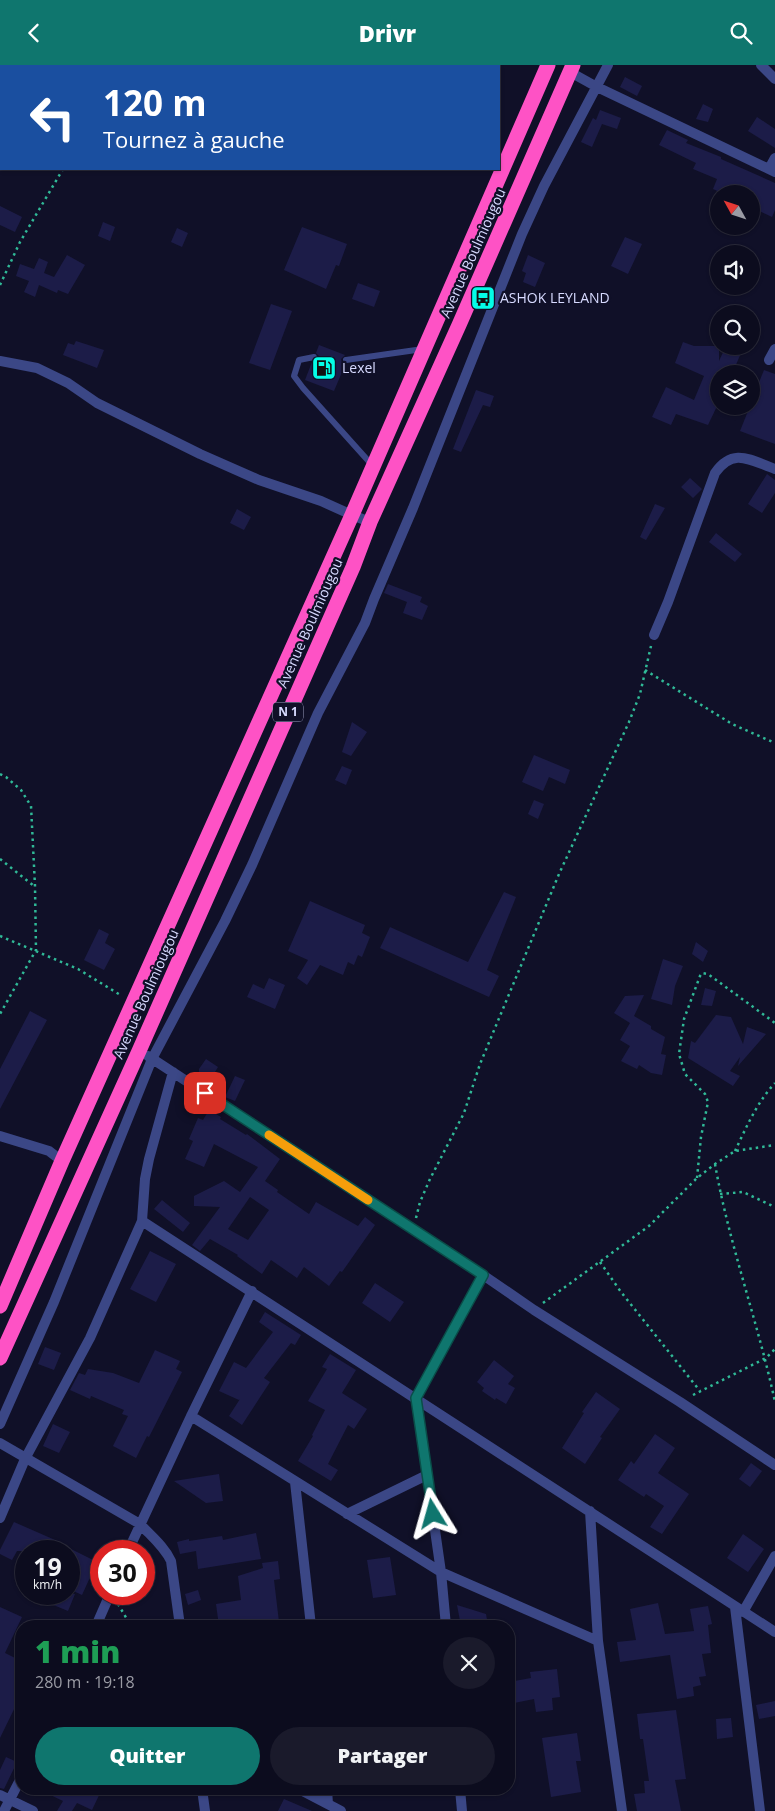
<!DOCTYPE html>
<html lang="fr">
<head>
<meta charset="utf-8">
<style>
  body { margin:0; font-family:"Open Sans",sans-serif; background:#1a1a2b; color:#f1f3f6; height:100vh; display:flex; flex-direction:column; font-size:19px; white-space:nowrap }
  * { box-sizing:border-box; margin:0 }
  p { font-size:16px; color:#9a9ba4 }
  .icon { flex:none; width:28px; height:28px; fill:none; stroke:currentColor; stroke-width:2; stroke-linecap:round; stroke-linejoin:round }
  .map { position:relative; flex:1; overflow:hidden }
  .side { position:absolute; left:15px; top:1555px; width:500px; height:175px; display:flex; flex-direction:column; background:#0c0c1e; border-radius:20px; box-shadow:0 1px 4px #0004,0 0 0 1px #2c2c3c }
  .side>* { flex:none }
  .hud { position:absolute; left:0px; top:0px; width:500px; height:105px; box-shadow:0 1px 4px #0004,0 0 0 1px #2c2c3c; background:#1a4fa0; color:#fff; overflow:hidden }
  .needle { width:32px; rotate:310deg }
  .tools { position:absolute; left:710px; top:120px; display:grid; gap:10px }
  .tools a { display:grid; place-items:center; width:50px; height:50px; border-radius:50%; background:#0c0c1e; box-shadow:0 1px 4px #0004,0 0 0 1px #2c2c3c; font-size:25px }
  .speed { position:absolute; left:15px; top:1475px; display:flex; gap:10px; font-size:25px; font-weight:700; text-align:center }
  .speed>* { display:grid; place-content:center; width:65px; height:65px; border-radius:50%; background:#0c0c1e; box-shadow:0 1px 4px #0004,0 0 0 1px #2c2c3c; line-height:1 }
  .speed small { font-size:12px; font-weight:400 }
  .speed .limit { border:8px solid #d22; background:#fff; color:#111 }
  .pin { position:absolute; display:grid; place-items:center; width:42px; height:42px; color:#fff; margin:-21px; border-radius:10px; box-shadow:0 2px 8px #0006 }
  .me { position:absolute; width:55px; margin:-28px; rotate:352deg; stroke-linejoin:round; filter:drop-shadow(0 0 4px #0008) }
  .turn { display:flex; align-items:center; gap:18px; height:105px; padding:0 20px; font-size:22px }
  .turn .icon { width:65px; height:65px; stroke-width:2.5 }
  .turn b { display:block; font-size:35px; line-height:42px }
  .round { display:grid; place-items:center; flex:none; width:52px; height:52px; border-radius:26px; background:#1a1a2b }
  .overview { display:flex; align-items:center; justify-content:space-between; height:85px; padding:0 20px }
  h1 { font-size:30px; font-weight:800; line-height:38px; color:#1e9e55 }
  .action { display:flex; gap:10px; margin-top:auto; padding:10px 20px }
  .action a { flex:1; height:58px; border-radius:30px; background:#0f766e; color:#fff; font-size:20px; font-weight:800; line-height:58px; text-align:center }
  .action a+a { background:#1a1a2b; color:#f1f3f6 }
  header { display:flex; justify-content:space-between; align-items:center; height:65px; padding:0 20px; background:#0f766e; color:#fff; font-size:22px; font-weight:800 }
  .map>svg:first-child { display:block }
</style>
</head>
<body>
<header><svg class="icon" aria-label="back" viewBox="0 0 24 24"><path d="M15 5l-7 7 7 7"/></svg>Drivr<svg class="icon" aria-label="search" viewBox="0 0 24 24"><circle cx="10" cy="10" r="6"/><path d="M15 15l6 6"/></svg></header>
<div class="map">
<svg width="775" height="1746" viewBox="0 0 775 1746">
  <rect width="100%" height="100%" fill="#101028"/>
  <path fill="#1c1c48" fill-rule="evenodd" d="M625,12L642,21L637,31L620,22Z
    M703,39L713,44L708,57L696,54Z
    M600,45L621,53L617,64L602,59L592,82L581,77L593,53L596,55Z
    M757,52L775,64V83L748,66Z
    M667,65L688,75L686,78L721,92V94L775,118V145L772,152L751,142V129H724L713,124L717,114L693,104L696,98L659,80Z
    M0,141L22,152L15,167L0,160Z
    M103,157L115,162L110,176L98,171Z
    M302,162L347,179L339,201L336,200L326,224L284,205Z
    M177,163L188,168L182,182L171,177Z
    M625,172L642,179L628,209L611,201Z
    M67,190L85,200L68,229L58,225L57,228L39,220L35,232L24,227L29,216L16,211L20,199L34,204L39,193L48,197L44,208L54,212Z
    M528,190L545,198L535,222L523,217L526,208L522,206Z
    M358,218L380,226L374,242L352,234Z
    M271,239L292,246L270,305L249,298Z
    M76,276L104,285L97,303L63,290L68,278L74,280Z
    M683,277L694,281H719V296L726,281H744L732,309H719V337L708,360L676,349L671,360L652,352L666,322L694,335L704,311L675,298Z
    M319,280L345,290L341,294L342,298L345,300L334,326L305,315L312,297L319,294V291L316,288Z
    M764,305L775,309V379L740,366L750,341H751V337Z
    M476,325L494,331L490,342L483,340L461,387L453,384Z
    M767,409L775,415V428L762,448L748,439Z
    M690,413L702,424L693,433L681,422Z
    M655,439L665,443L646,475L640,472Z
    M237,444L251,452L244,465L230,458Z
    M716,468L742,489L735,497L709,477Z
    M388,519L422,532L420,537L428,541L422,555L403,548L407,537L384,528Z
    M352,657L367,667L351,691L342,687Z
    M534,690L570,705L565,719L549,712L543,726L522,717Z
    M342,701L352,705L346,720L335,715Z
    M534,735L544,739L538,754L528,749Z
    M504,827L516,832L487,905L499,911L489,932L380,883L390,862L468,897Z
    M310,836L365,860L362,868L370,872L362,892L358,890L354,900L348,897L343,910L320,900L307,920L297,913L308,895L288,886Z
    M99,864L109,869L105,878L115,884L104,905L84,895Z
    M696,877L708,886L703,897L692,889Z
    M663,894L683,901L675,921L672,940L651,934Z
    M269,913L285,920L275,944L247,932L253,919L264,924Z
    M705,923L716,926L712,941L701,940Z
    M644,930L634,951L651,961V964L665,972L661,989L666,990L662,1010L651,1008L639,1000L637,1004L621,996L630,981L620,975L630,958L614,948L625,931Z
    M30,946L47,955L0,1044V1004Z
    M716,950L731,952L743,979L747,962L766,969L738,1001L740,992L730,1006L740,1011L733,1021L688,993L691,976L695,978Z
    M206,994L218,1002L210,1015L199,1009V1004Z
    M235,1011L245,1015L235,1036L225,1032Z
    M209,1045L221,1052L220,1054L246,1070L247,1069L280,1094L265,1116L278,1125L277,1127L309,1149L316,1137L358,1161L365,1152L375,1160L342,1207L340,1206L329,1221L304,1202L297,1213L271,1195L262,1209L237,1191L238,1190L210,1174L200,1186L192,1180L220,1142L194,1141V1131L224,1116L240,1127L258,1102L214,1079L204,1102L185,1094L193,1076L189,1074L198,1053L203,1055ZM250,1132L269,1145L248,1175L228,1164Z
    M162,1135L190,1158L183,1167L154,1144Z
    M150,1186L176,1199L156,1237L130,1224Z
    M375,1218L404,1237L390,1257L362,1238Z
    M265,1247L301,1270L295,1280L291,1278L264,1313L270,1317L242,1360L229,1351L240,1334L239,1335L219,1326L234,1297L246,1303L273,1267L259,1257Z
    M45,1282L61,1288L54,1305L38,1299Z
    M155,1285L180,1296L176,1304L182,1307L149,1372L147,1371L136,1393L113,1381L128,1351L122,1349L124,1345L91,1331L90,1334L70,1325L79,1308L85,1310L88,1304L113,1308L139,1318Z
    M330,1289L356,1305L342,1328L367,1344L354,1364L348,1360L328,1399L338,1405L331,1416L298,1396L313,1371L312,1370L325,1345L308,1336L327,1304L322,1302Z
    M494,1295L514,1311L508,1319L515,1323L506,1339L496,1333L495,1335L482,1326L484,1323L477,1317Z
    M596,1327L620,1344L600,1372L602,1373L585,1399L562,1383L584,1348L582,1347Z
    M53,1359L70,1367L59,1388L43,1381Z
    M655,1369L675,1383L658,1408L689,1429L662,1469L650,1462L664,1441L646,1429L644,1432L618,1415L631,1396L634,1399Z
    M751,1398L762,1406L750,1422L739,1414Z
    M219,1409L223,1436L206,1438L174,1416Z
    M14,1457L62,1478L58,1486H17L12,1495L0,1489V1485Z
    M256,1468L261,1494L198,1504L196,1486L180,1489L177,1477L189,1474V1476L222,1471L223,1475Z
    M743,1469L764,1484L748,1507L727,1493Z
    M69,1483L97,1497L82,1530L69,1524Z
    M390,1492L396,1530L373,1533L367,1495Z
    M278,1496L280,1514L274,1515L279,1557L247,1561H219L216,1539L241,1535L238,1511L263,1503L262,1498Z
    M198,1525L201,1535L188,1540L185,1529Z
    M27,1529H75L68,1546Z
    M658,1538L665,1569L694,1566L690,1544L708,1541L712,1559L708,1560L711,1588L702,1589L706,1611L699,1612L701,1620L693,1622L694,1631L677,1634L670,1590L620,1597L617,1577L636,1575L630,1544Z
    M457,1540L486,1549L488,1561H461Z
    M0,1542L22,1552L5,1588L21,1596V1637L18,1636L0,1673Z
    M557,1604L560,1632L552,1633L553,1645L536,1647L534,1634L509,1639V1617L531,1613L530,1607Z
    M775,1636V1651L759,1654L756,1640Z
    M676,1645L686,1714L675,1715L681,1746H637L634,1729L645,1728L644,1716H649L643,1674H640L637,1649Z
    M731,1653L733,1672L717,1674L716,1654Z
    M577,1668L581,1696H576L581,1727L551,1732L542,1673Z
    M6,1692L17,1697L4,1724L0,1723V1705Z
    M38,1724H102L92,1745L77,1738L72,1746H57L63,1736Z
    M284,1734L312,1746H278Z"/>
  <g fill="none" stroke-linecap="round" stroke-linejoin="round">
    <path stroke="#30b997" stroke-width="2.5" stroke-dasharray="2.5 4" stroke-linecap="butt" d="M18,1V0
      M105,1V0
      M0,220L20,177L63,104
      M645,605L732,659L775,678
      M0,709L6,712L21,725L31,741L35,821L36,885L0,949
      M0,794L34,821
      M0,871L78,904L122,931
      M735,1086C746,1063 757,1037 775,1018
      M715,1099C729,1179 758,1257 775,1337
      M697,1113L701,1072L708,1037L705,1029L685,1009L679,989L684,954L700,911L702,908L708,909L775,958
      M720,1129L743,1127L775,1142
      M416,1153L420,1137L430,1114L464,1048L480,999L559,809L629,657L640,629L651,581
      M600,1197L621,1227L700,1326
      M543,1238L649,1161L697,1113L715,1099L735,1086L775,1080
      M693,1330L766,1293L775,1284
      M118,1539L131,1561
      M152,1561L168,1560"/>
    <path stroke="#3b4786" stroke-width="6" d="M314,292L299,295L294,311L303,323L372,400
      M346,295L423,284"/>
    <path stroke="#3b4786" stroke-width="10" d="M761,0L775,14
      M570,7L597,22L775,107
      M769,104L775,93
      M769,295L775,284
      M0,296L37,303L68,318L97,338L200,389L259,415L321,436L352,450L370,457
      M654,570L668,537L715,408C733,382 750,395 775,404
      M148,991L483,1210L534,1245L680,1337L775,1400
      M0,1071L49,1086L62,1096
      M142,1156L775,1567
      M191,1351L441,1507L598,1576
      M0,1359L54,1237L152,994L225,856L252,800L318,648L365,558L374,534L413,443L522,169L544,121L608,0
      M0,1378L140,1459C151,1471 164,1481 171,1496L180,1561
      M295,1417L311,1561
      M590,1446L598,1576L622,1746
      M347,1449L427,1410
      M0,1453L25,1394L90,1273L142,1156L145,1114L149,1094L173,1007
      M128,1486L191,1351L252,1226
      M735,1542L760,1746
      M743,1547L775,1491
      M96,1561L110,1529
      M446,1561L441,1507L416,1333L483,1210
      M202,1724L205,1746
      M299,1724L341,1746
      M327,1724L328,1739
      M460,1724L462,1746
      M0,1730L33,1746
      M4,1746L21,1713"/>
    <path stroke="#fe52c5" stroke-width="15" d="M0,1241L62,1096L352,450L548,0
      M0,1293L139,986L353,502L370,457L459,260L573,0"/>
  </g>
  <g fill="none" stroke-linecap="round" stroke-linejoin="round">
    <defs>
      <path id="route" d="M205,1028L483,1210L416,1333L433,1449"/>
    </defs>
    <use href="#route" stroke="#0a4d48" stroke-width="12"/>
    <use href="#route" stroke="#0f766e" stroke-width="9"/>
    <path stroke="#f59e0b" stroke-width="9" d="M269,1070L368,1135"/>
  </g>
  <defs>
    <symbol id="bus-square" viewBox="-11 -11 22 22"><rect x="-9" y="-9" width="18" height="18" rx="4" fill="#04fde7" stroke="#101028"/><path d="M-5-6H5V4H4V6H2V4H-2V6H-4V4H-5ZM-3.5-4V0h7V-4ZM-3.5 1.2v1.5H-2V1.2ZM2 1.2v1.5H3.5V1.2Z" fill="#111"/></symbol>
    <symbol id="fuel-square" viewBox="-11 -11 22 22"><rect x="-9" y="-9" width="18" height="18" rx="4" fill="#04fde7" stroke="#101028"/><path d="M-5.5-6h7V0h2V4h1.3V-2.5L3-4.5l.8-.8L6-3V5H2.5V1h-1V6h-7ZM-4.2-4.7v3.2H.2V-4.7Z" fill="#111"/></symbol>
  </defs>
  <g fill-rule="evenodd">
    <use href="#bus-square" x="469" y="219" width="28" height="28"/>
    <use href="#fuel-square" x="310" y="289" width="28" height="28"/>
  </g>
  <g text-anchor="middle" stroke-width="4.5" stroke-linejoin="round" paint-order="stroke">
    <rect fill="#101028" stroke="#9b9dbe" stroke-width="1" x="273" y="637.5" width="30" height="19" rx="4"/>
    <g font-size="12" font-weight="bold" fill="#d7daff">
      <text x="288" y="651">N 1</text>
    </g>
    <g font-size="14" fill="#d7daff" stroke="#101028">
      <text transform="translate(473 188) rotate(-66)" y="5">Avenue Boulmiougou</text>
      <text transform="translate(310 558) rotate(-66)" y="5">Avenue Boulmiougou</text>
      <text transform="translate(146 929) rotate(-66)" y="5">Avenue Boulmiougou</text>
    </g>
    <g font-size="14" fill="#d7daff" stroke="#101028" text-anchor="start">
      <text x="500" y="238">ASHOK LEYLAND</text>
      <text x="342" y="308">Lexel</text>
    </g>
  </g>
</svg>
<div class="tools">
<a><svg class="needle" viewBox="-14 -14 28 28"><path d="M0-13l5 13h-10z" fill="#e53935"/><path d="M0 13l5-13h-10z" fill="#9a9ba4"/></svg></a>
<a><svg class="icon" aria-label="sound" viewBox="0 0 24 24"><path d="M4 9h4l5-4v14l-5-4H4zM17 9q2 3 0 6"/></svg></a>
<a><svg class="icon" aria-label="search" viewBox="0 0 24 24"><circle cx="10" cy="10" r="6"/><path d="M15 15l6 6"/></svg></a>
<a><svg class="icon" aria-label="layers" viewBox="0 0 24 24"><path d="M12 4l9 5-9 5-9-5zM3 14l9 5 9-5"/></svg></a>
</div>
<div class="speed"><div>19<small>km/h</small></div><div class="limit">30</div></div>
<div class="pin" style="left:205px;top:1028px;background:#d93025"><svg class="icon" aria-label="arrive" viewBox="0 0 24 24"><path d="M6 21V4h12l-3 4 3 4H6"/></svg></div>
<svg class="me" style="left:433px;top:1449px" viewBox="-20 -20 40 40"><path d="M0-17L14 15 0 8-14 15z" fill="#0f766e" stroke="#fff" stroke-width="4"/></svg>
<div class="hud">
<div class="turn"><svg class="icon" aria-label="left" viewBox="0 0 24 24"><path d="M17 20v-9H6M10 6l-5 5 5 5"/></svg><div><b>120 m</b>Tournez à gauche</div></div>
</div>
<section class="side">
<div class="overview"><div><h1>1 min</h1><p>280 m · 19:18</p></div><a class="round"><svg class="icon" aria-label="close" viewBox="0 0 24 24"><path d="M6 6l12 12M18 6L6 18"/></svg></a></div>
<div class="action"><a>Quitter</a><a>Partager</a></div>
</section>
</div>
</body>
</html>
